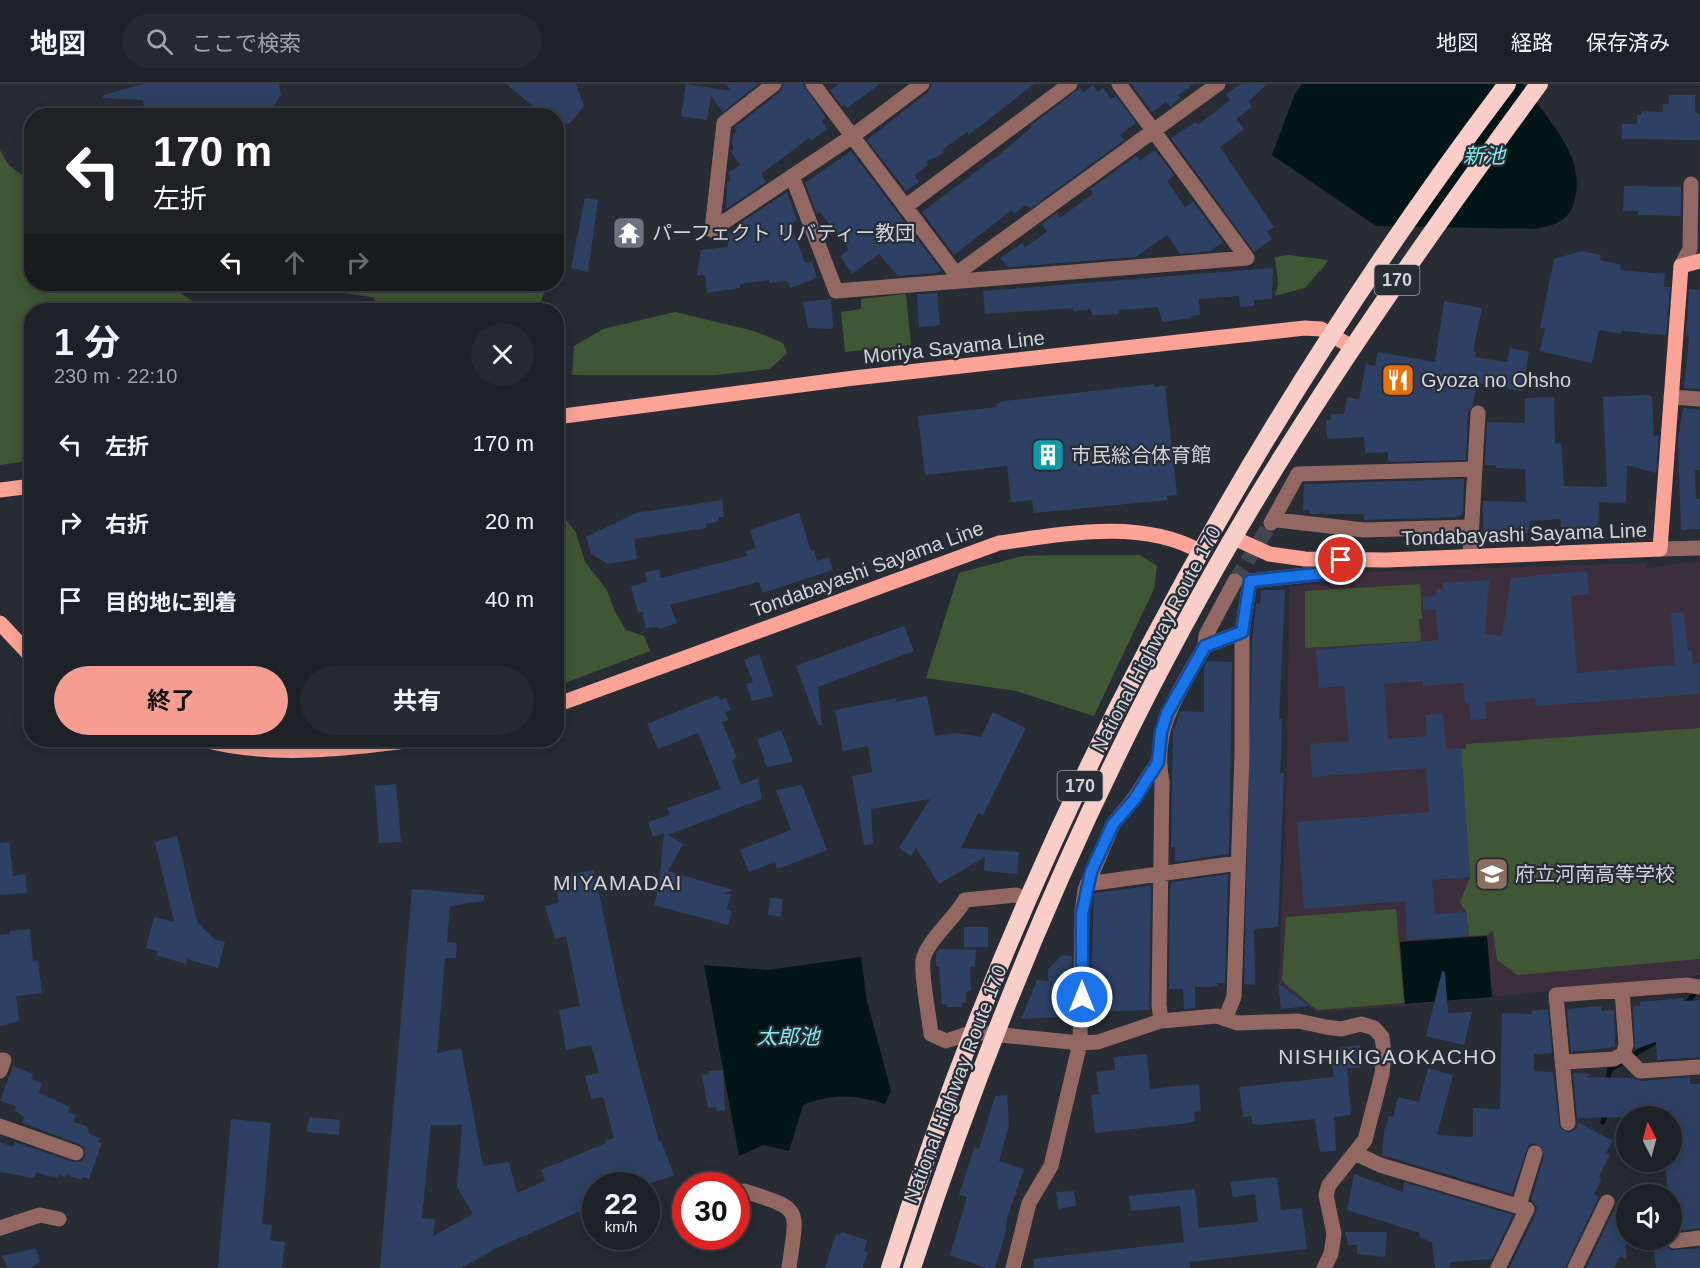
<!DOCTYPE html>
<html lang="ja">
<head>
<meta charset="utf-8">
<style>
  body { margin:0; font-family:Helvetica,"Noto Sans JP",sans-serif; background:#252930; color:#f1f3f6; height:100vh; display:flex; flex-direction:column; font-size:22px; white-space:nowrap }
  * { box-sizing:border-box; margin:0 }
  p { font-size:20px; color:#a0a3a8 }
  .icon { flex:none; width:33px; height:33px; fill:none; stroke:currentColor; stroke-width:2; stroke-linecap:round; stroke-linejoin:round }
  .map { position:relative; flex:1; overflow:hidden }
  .sheet { position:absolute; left:24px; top:219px; width:540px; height:444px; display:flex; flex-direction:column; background:#1d2128; border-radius:24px; box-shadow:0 3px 15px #0003,0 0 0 2px #3b3e45 }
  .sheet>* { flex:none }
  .top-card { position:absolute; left:24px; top:24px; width:540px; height:183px; border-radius:24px; box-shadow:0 3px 15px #0003,0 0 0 2px #3b3e45; background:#202124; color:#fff; overflow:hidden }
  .needle { width:39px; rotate:354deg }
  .controls { position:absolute; left:1616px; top:1022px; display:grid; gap:12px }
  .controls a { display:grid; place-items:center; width:66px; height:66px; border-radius:50%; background:#1d2128; box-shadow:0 3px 15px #0003,0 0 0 2px #3b3e45; font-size:30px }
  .speed { position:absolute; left:582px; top:1088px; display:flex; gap:12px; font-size:30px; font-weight:700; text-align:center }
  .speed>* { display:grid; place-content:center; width:78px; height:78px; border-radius:50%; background:#1d2128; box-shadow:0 3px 15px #0003,0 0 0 2px #3b3e45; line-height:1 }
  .speed small { font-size:15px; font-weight:400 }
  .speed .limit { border:9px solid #d22; background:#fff; color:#111 }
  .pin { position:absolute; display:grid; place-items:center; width:51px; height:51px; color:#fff; margin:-26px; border:3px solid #fff; border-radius:50%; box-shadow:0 2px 6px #0007 }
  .me { position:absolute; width:66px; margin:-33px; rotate:0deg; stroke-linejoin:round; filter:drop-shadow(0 0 4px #0008) }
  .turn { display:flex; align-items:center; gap:21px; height:126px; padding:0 30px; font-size:27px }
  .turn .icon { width:78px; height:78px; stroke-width:2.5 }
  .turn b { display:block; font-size:42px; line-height:51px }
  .lanes { display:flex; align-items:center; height:57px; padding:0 30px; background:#0003; justify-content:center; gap:30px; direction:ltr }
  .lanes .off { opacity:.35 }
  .round { display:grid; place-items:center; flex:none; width:63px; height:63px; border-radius:32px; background:#252930 }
  .headline { display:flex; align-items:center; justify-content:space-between; height:102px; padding:0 30px }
  h1 { font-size:36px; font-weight:700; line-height:45px }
  .button { display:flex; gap:12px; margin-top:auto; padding:12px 30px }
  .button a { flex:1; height:69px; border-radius:36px; background:#f59d90; color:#111; font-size:24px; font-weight:700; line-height:69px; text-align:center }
  .button a+a { background:#252930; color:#f1f3f6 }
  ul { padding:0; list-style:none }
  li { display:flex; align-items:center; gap:18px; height:78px; padding:0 30px }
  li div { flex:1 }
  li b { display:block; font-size:22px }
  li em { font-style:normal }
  header { display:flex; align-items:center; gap:36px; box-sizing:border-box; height:84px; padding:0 30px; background:#1d2128; border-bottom:2px solid #3b3e45 }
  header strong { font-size:28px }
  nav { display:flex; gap:33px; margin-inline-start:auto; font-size:21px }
  .search { width:420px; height:54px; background:#252930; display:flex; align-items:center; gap:15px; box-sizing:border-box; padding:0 21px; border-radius:33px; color:#a0a3a8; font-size:22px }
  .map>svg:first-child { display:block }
</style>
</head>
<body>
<header>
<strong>地図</strong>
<div class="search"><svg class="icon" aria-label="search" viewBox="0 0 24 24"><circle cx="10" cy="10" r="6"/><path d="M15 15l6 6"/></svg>ここで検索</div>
<nav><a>地図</a><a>経路</a><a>保存済み</a></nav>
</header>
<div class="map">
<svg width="1700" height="1184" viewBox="0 0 1700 1184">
  <rect width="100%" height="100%" fill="#272c35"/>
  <path fill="#3c2e3c" d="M1700,477V891L1405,922L1316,928L1279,899L1287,690L1289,502L1338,499L1356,488L1646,479L1647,484Z"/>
  <path fill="#3f5734" d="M0,66L9,81L31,98L32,200H169L197,221L201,226H32L31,367L21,378L0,381Z
    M1288,171L1329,176L1305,204L1275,212L1278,200L1275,173Z
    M294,200H548L537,226H376L375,214Z
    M906,210L911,261L845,268L841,228L861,225V215Z
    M675,228L754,247L783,259L787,269L770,285L715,291H572L574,262L603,245Z
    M556,422L576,449L585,478L607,506L615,528L626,546L644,552L650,567L557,602Z
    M1051,471H1140L1157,482L1154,505L1094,632L1016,607L926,594L959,489L1023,472Z
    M1420,500L1422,535H1419L1421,557L1305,564V507Z
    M1700,644V875L1517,891L1497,876L1493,846L1487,851L1469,852L1466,828L1460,818L1470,793L1461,665H1466V660Z
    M1396,825L1404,919L1317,926L1282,897L1286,833Z"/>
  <path fill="#031516" d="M1302,0H1523C1545,33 1586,71 1575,114C1573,125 1568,134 1557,139C1550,142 1542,143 1534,145L1376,142L1272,71L1294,12Z
    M1487,852L1492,913L1405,920L1400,858Z
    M861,873L867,917L891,1007L885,1020C855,1011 833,1009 803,1021L789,1067L763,1061L739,1072L704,881L767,886Z"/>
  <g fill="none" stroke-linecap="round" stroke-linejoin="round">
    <path stroke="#031516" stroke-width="5" d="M1686,921L1698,904
      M1630,973L1660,955
      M1607,1000L1610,985L1620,980
      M1603,1038L1606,1028"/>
  </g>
  <path fill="#2e4164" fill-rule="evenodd" d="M143,0H279L281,11L267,32H150L145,27L143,16L103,14V11Z
    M506,0H576L584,22L569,40L556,39V32H545Z
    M686,0L731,7L726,0H758L723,28L711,12L707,36L681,32Z
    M784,0H803L826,34L822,37L827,45L811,57L809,54L761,90L766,98L726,125L727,99L731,96L728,89L740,81L731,68L734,63L732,59L733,50L737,47L735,43L780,8Z
    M839,0H880L847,24L845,21L842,23L830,6Z
    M932,0H1034L969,51L967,48L943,65L944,69L926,78L928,81L915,91L919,98L906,107L867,56L928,8Z
    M1131,0H1194L1178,11L1180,14L1170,23L1166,18L1152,28Z
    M1241,0H1267L1248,18L1252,23L1236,35L1244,45L1220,63L1274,143L1267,148L1272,155L1254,168L1171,54L1196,38L1198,41L1230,16L1226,10Z
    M1093,1L1098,8L1103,4L1111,15L1116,12L1136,39L1120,51L1124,56L1031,124L1025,121L1014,130L1012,126L954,171L922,128L1001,69L1031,44L1030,42L1080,4L1083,9Z
    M1669,11H1695V27L1700,32V56L1622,55V40H1637V31H1641L1642,27L1663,28V20H1669Z
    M1155,66L1174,91L1167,97L1185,123L1193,117L1223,158L1210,167L1180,170L1167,151L1136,173L1008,183L1000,174L1022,159L1025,163L1047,148L1042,140L1057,129L1060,134L1093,110L1090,105L1136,72L1140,77Z
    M851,67L941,186L937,189L898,192L879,170L852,190L840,172L849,165L820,128L817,130L805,99Z
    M1624,102L1681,103V132L1638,131V127H1623Z
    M787,108L797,136L791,140L805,179L812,177L817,194L790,204L788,197L770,199L769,196L740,200V204L707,209L705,191H697L701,166L728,163L727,149L741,147L737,141Z
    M585,114L598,116L588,188L571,184Z
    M1581,167L1601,171L1600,176L1621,181L1620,186L1665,190L1664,203H1670L1666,251L1622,247L1621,250L1599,246L1592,279L1540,267L1545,244H1540L1554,175Z
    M1273,184L1272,215L1254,216V222L1240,223L1239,212L1199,215L1200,231L1191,232V234L1162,238L1158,223L1119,226V230L1104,231H1092L1091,225L1073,227V224L985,230L983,207Z
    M1689,205L1700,206V305L1684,304L1689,253L1686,252Z
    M937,209L940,241L919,243L917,210Z
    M831,215L833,242L831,245L808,244L803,218Z
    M1444,217L1482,224L1473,267L1476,268L1475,273L1507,278L1510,264L1529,268L1522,307L1477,299L1473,321L1468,328L1466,376L1388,378V368L1365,369L1364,353L1327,355L1326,336H1331V330H1344L1347,313L1359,316L1366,280L1375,282L1378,268L1435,278Z
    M1154,300V303L1165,302L1177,411L1167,412V416L1034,429L1032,416L1011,418L1007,382L925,391L918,332L997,323L996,320L1004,317Z
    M1649,311L1652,313L1654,352L1659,351L1656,389L1627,381L1626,419L1599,418L1598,445L1561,443V435L1530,437L1528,449L1483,447V417L1526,418V412L1525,385L1496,384V381H1485L1487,338L1525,339V314L1554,313L1555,360L1561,359L1564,402L1607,403L1603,313Z
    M1683,324L1700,325V386H1695L1696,415H1700V445L1681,446L1678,355Z
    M1464,395L1463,429L1459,433L1364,436V430H1310L1309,426H1303L1304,400Z
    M722,416L724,433H718L719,437L706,440V444L634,455L637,475L608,480L591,470L586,453L636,429Z
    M799,429L811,467L814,466L817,477L829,473L833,486L762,509L759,498L670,521L677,539L660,545L659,543L645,544L643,528L638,529L631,502L647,498L645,489L659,485L661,494L747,472L746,467L756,464L750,446Z
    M1587,487L1589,510L1571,512L1577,589L1675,581L1671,529L1684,528L1688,567H1692L1693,580L1700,579V610L1536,622L1535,614L1485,618L1487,635L1471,636L1469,619H1465L1463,599L1423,602V597L1384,600L1388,655L1427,652L1425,631L1443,630L1446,665L1461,664L1470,793L1432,796L1435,830L1466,828L1468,852L1407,856L1405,817L1304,825L1297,738L1429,728L1426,684L1312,693L1310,660L1349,657L1344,602L1319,604L1316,566L1438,556L1436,525L1423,526V513L1435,512L1437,505H1443V499L1489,496L1485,550L1502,552L1511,494Z
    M1261,506H1285L1279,635H1282L1280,689H1284L1278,843L1254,845L1255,901L1244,900L1252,556L1256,519L1260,520Z
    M904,542L914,567L818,603L822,641H818L796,582Z
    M759,570L773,612L752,617L746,600L753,598L744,576Z
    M1207,577L1232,578L1229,770L1175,778V763H1171L1173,647L1181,627L1204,628V584Z
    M718,611L720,616L726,614L731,626L725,628L728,636L722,638L737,674L732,677L741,701L758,694L762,715L668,751L683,760L668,787L733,806L723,810H731L727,825L732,827L728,841L654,821L659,801L664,749L653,753L648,738L670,731L667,724L721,705L698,649L658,665L647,640Z
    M927,612L935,652L956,649L981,653L993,628L1026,644L983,731L978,729L961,764L1019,768L1017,790L984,787L985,773L939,800L916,764L911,772L899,764L930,715L871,725L873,760L864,761L852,692L872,688L868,662L843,667L835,626L897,614L895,618Z
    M781,646L793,678L767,683L757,655Z
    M396,700L401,758L379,759L375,702Z
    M802,701L827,766L777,785L775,778L749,788L740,766L791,746L776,706Z
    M177,752L197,838L214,855L225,858L218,884L187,875L186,880L156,871L157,867L146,864L154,833L174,838L155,758Z
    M9,758L13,792L25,790L27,809L0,811V759Z
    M594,786L624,928L659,1058L661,1057L674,1091L645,1101H596V1120L497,1164L461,1184H380L412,805L484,811V817L450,822L447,858L457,859L456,874H445L437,969L461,964L483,1082L509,1078L517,1109L545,1097L541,1086L606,1059L605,1057L614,1054L603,1013L591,1015L585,992L599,989L591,961L566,966L559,926L580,922L566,852L555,855L545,822L559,819L554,794ZM431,1041H462L457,1103L473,1130L433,1152L435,1135L422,1134Z
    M1228,790L1225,899H1217V902L1209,903H1195V924L1184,925L1183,905H1169L1170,802L1172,798Z
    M1151,802L1149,926L1090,928L1094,809Z
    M770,814L783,815L781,833L768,831Z
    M964,843H988V863H964Z
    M30,845L33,877L38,876L42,909L16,912L19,937L0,942V851L10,850L9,847Z
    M939,865L976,866L975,883H970L971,906L966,909V919H962V923H947L946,920H942L939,882H936V870Z
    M1062,871L1072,872L1071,927L1064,926V933L1021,935L1037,896L1048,897V885Z
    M1442,887L1445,888L1448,929L1472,928L1464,961L1426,952Z
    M1278,899L1309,922L1281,925Z
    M1683,914V917L1700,916V973L1657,976L1656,958L1635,965L1633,922H1640V918Z
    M1601,922L1602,927L1614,926L1615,963L1571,968L1567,925Z
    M1548,925L1552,969L1534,970V987L1553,988L1560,1044L1569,1049L1577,1044L1578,1038L1613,1057L1606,1069L1610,1071L1599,1092L1601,1097L1594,1110L1599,1113L1565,1184H1509L1536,1129L1537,1123L1531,1116L1544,1072L1542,1063L1533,1059L1528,1062L1512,1110L1382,1071L1384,1047L1389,1032L1393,1033L1398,1013L1419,1018L1428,984L1453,991L1437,1051L1473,1053V1024L1500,1025L1502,929L1532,930V927Z
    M1360,961L1362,983L1347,984L1351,1031L1334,1033L1336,1067L1320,1068L1315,1035L1258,1041L1253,1040L1251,1032L1243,1033L1239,1003L1334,993L1329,965Z
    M1147,970L1150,1005L1199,1000L1201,1027L1194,1028L1195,1037L1189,1039L1095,1049L1091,1011L1099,1010L1096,988L1115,986L1114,973Z
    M13,982L33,990L31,995L42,999L39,1009L70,1023L68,1028L76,1031L73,1038L87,1042L89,1050L100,1054L98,1058L102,1059L89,1095L83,1093L82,1096L67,1091L66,1093L59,1091L58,1093L49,1092L36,1088L34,1094L0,1088V1058L13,1063L15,1058L73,1078L82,1077L85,1072L84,1063L79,1060L22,1039L24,1033L15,1027L16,1022L0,1017Z
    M723,986L725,1026L717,1027L716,1023L708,1024L702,991L709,990V987Z
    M1573,989L1592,990L1586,993L1633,994L1641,997L1690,993V1000H1700V1144L1671,1148V1110H1668L1665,1077H1671V1068H1675L1676,1032L1577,1034Z
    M1007,1011L1009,1041L999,1077L1024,1085L1007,1134L1005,1151L995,1184H986L950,1171L967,1113L959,1111L974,1064L979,1065L995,1012Z
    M309,1033L340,1036L339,1051L307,1048Z
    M231,1035L271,1039L262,1140L272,1141L270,1156L285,1158L282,1184H218Z
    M1354,1090L1403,1108L1404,1098L1513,1131L1492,1175L1450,1178V1184H1435L1432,1158L1419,1153L1420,1149L1347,1126Z
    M1277,1093L1281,1126L1302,1124L1307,1165L1189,1178L1190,1184H1034L1033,1175L1184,1158L1180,1122L1131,1127L1129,1112L1195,1105L1199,1144L1258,1138L1255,1110L1233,1113L1230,1098Z
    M1074,1107L1076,1122L1058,1125L1056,1108Z
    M1616,1121H1620V1125L1626,1124V1175L1620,1172L1614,1184H1586Z
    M841,1148L867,1156L864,1167L868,1168L863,1184H825L836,1150L840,1151Z
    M1345,1148H1387L1385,1173L1357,1170V1161H1348Z
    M1652,1155H1665L1666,1162L1671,1166L1700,1164V1184H1656Z
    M36,1164L40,1178L31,1184H8L2,1172Z"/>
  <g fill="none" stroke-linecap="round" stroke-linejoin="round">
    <path stroke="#40454e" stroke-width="15" stroke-dasharray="15 8" stroke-linecap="butt" d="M1235,497L1271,439"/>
    <path stroke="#936862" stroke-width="15" d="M774,0L724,39L712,146L854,51L922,0
      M813,0L956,190L957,197
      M792,92L836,207L1247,174L1119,0
      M905,123L1070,0
      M1681,182L1690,165L1691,100
      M956,190L1218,0
      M1671,313L1700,315
      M1274,433L1277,436L1364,446L1470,443
      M1271,439L1298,390L1475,385
      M1660,465L1700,464
      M1470,473L1478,329
      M1205,562L1242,548
      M1087,800L1238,779
      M1028,817L1016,811L965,816C955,834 926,858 923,876C921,893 929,931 931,950L946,957L973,948L1080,959L1098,958L1161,937L1217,932L1237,939L1298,937L1326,943L1341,945L1361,940L1374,944L1382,953L1384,970L1382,990L1365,1056L1329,1101L1326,1111L1334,1150L1331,1170L1324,1184
      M1225,935L1234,913L1242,670V548L1250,497L1326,489L1337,484L1341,476
      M1161,937L1159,921L1162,697C1151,645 1180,606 1205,562L1206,551L1235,497
      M1623,970L1640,987L1700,983
      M0,976H4L0,987
      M1564,978L1614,975L1623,970L1626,961L1622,906
      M1568,1039L1556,911L1686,901L1700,903
      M0,1042L76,1069
      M1355,1069L1380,1081L1527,1125L1498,1184
      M744,1107C804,1126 797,1123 789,1184
      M1519,1121L1535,1069
      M0,1144L40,1131L59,1135
      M1674,1157L1700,1154
      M1013,1184L1029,1119L1051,1082L1080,959L1082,829L1085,806L1113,740L1133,716L1158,678
      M1575,1184L1607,1118"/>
    <path stroke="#faa396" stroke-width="15" d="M556,333L854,294L1305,244L1321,245L1352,263
      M0,406L32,402
      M1234,454L1269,470L1305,475L1386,476L1660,465L1681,182L1700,177
      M0,539L32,573
      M556,621L999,459C1062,450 1143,434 1201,468
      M204,656C272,674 345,665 413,656"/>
    <path stroke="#facec8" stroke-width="18" d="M890,1184C1023,758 1238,356 1507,0
      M912,1184C1000,913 1115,646 1264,402C1349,263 1443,131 1539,0"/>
  </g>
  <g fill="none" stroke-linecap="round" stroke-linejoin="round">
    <defs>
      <path id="route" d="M1082,913V830L1091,788L1113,740L1134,716L1158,678L1161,648L1167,629L1205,562L1242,548L1250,497L1326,489L1337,484L1341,476"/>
    </defs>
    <use href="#route" stroke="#114b97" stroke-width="15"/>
    <use href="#route" stroke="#1a73e8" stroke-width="10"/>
  </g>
  <defs>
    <symbol id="temple-square" viewBox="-11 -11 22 22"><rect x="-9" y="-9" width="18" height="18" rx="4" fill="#6b7280" stroke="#272c35"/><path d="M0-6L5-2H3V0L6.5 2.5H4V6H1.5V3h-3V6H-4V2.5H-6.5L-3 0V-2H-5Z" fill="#fff"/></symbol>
    <symbol id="restaurant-square" viewBox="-11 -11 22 22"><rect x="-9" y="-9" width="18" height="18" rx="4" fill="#e8710a" stroke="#272c35"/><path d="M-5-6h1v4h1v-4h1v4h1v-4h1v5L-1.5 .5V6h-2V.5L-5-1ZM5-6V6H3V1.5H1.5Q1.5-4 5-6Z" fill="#fff"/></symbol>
    <symbol id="building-square" viewBox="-11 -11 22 22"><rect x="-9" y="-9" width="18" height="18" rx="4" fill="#0f9aa8" stroke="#272c35"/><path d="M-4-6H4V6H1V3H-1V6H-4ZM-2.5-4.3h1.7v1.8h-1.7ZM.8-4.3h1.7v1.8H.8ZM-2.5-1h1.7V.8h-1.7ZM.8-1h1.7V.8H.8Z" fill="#fff"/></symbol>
    <symbol id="school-square" viewBox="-11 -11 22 22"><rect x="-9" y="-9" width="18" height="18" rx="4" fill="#8d6e63" stroke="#272c35"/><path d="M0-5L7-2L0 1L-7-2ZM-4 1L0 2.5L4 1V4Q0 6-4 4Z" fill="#fff"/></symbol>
  </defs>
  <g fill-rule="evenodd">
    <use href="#temple-square" x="610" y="130" width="38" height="38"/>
    <use href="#restaurant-square" x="1379" y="277" width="38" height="38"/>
    <use href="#building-square" x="1029" y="352" width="38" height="38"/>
    <use href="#school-square" x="1473" y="771" width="38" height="38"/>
  </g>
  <g text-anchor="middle" stroke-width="4.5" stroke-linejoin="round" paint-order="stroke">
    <g fill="#272c35" stroke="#9ea2a8" stroke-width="1.5">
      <rect x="1374.5" y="181" width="45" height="30" rx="4.5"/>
      <rect x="1057.5" y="687" width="45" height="30" rx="4.5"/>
    </g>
    <g font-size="18" font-weight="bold" fill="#d1d4da">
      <text x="1397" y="202">170</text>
      <text x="1080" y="708">170</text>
    </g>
    <g font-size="20" fill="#d1d4da" stroke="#272c35" text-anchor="start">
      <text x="652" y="156">パーフェクト リバティー教団</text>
      <text x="1421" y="303">Gyoza no Ohsho</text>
      <text x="1071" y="378">市民総合体育館</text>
      <text x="1515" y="797">府立河南高等学校</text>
    </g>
    <g font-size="20" fill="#d1d4da" stroke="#272c35">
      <text transform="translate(954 263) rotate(-6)" y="7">Moriya Sayama Line</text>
      <text transform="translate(1524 450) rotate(-2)" y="7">Tondabayashi Sayama Line</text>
      <text transform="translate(867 485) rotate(-20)" y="7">Tondabayashi Sayama Line</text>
      <text transform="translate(1156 555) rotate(-62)" y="7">National Highway Route 170</text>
      <text transform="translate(955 1000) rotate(-69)" y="7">National Highway Route 170</text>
    </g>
    <g font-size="21" font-style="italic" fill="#84e9ef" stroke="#272c35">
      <text x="1484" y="79">新池</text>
      <text x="788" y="960">太郎池</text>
    </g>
    <g font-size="21" letter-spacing="1.5" fill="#d1d4da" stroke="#272c35">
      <text x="618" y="806">MIYAMADAI</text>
      <text x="1388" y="980">NISHIKIGAOKACHO</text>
    </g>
  </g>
</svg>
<div class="controls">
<a><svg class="needle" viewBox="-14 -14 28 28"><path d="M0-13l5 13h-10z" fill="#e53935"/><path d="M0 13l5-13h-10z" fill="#a0a3a8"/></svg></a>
<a><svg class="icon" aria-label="sound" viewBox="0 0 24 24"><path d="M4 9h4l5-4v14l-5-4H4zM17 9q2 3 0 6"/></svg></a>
</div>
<div class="speed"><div>22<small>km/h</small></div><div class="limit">30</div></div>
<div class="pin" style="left:1341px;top:476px;background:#d93025"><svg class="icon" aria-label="arrive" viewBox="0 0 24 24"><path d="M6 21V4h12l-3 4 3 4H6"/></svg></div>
<svg class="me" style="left:1082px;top:913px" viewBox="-20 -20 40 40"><circle r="17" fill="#1a73e8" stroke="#fff" stroke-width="3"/><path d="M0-11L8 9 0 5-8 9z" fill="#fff"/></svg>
<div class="top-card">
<div class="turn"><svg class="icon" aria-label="left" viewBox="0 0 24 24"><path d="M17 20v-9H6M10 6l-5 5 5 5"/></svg><div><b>170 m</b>左折</div></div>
<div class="lanes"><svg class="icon" aria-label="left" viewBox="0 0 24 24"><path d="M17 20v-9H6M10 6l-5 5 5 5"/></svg><svg class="icon off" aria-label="ahead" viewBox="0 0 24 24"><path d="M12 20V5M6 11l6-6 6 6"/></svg><svg class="icon off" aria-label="right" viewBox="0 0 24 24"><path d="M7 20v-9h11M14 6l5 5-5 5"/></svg></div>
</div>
<section class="sheet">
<div class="headline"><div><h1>1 分</h1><p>230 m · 22:10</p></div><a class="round"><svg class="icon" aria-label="close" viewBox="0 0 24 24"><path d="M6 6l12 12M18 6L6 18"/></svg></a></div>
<ul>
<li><svg class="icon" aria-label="left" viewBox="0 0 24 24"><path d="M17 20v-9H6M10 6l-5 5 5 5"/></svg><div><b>左折</b></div><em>170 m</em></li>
<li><svg class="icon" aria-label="right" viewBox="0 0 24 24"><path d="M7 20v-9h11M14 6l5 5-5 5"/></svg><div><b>右折</b></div><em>20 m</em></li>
<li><svg class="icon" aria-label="arrive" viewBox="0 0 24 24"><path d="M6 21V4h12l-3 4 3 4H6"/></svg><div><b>目的地に到着</b></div><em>40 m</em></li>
</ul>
<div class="button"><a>終了</a><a>共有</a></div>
</section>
</div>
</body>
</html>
